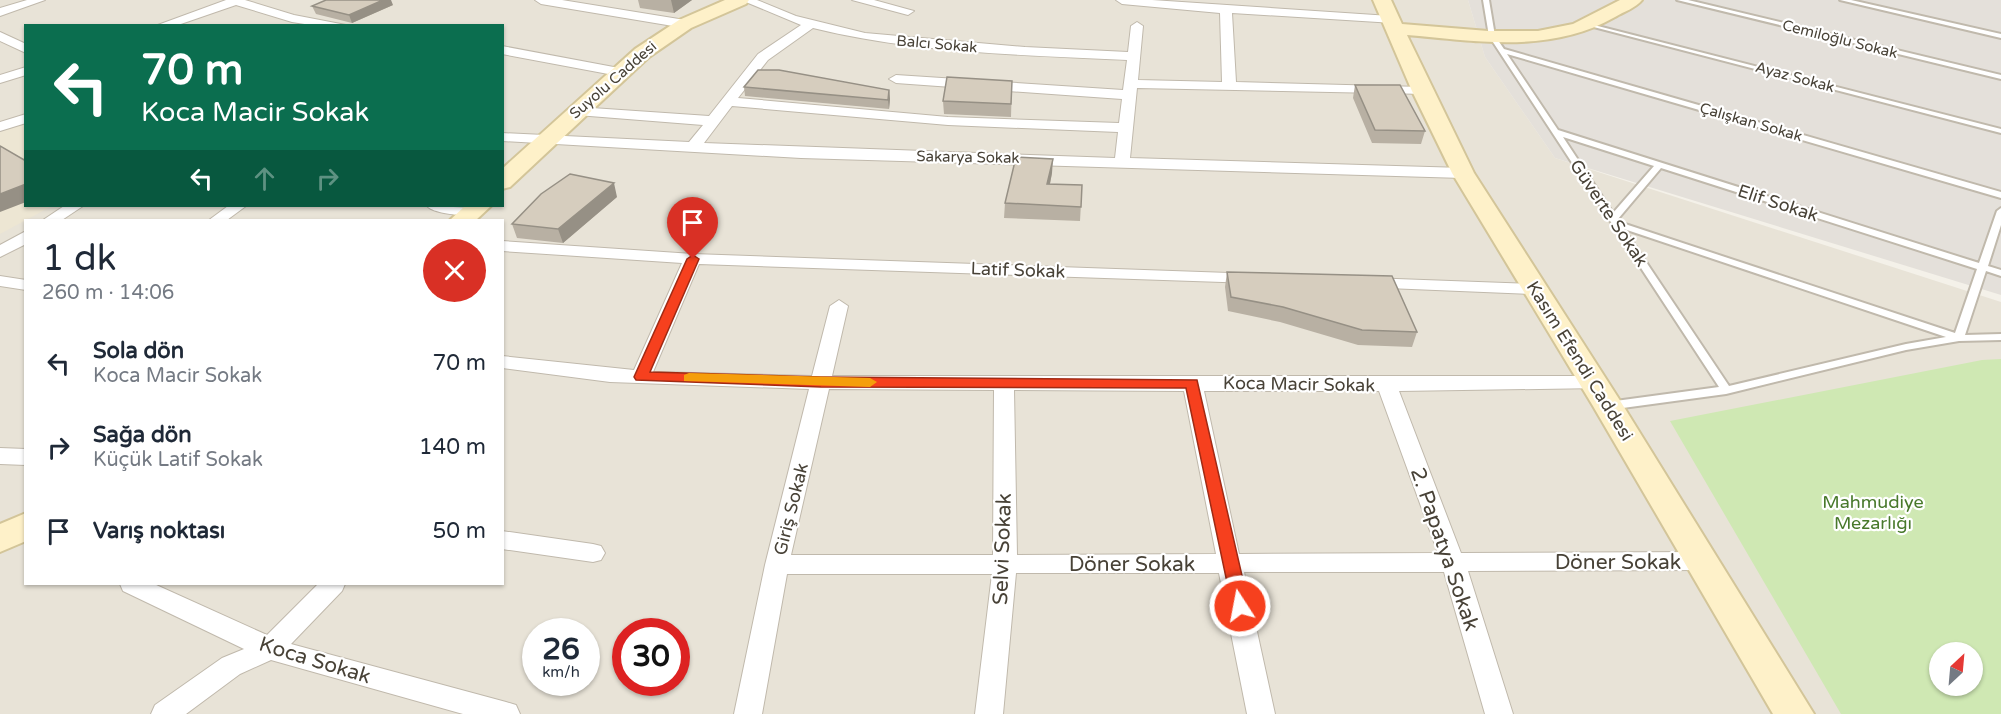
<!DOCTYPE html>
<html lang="tr">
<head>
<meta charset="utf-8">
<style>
  body { margin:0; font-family:"Varela Round",sans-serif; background:#f6f6f7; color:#1f2937; height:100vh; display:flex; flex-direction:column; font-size:22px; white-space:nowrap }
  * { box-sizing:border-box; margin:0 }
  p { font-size:20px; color:#747a83 }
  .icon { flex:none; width:33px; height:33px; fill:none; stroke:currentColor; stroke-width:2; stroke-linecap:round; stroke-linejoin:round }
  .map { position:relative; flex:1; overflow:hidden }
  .sheet { position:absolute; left:24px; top:219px; width:480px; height:366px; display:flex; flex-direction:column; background:#fff; border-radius:0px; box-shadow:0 2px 4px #0004 }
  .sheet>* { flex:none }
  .hud { position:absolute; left:24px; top:24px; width:480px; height:183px; border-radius:0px; box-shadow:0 2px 4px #0004; background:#0b6e4f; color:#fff; overflow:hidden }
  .needle { width:39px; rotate:26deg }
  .controls { position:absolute; left:1929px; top:642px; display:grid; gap:12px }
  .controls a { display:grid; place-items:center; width:54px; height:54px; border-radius:50%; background:#fff; box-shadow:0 2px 4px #0004; font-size:30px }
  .speed { position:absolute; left:522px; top:618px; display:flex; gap:12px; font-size:30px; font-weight:700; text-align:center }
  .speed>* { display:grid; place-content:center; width:78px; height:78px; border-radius:50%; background:#fff; box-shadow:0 2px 4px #0004; line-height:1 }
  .speed small { font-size:15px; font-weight:400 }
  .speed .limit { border:9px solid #d22; background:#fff; color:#111 }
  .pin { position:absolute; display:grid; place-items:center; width:51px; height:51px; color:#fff; margin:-62px -26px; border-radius:50% 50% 50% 0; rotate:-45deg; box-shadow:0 0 6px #0007 }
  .pin .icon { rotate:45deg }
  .me { position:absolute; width:66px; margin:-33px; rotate:349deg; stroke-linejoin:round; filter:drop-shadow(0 0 4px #0008) }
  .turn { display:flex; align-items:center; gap:21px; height:126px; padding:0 18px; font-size:27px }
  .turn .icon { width:78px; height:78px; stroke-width:2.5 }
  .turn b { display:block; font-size:42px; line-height:51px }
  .lanes { display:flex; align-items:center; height:57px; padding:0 18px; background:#0003; justify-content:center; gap:30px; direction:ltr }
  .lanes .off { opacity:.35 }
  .round { display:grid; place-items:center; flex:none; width:63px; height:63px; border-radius:32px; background:#f6f6f7 }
  .summary { display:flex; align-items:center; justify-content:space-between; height:102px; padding:0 18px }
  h1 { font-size:36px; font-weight:600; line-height:45px }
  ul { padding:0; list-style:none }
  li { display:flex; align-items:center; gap:18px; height:84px; padding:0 18px }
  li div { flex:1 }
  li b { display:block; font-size:22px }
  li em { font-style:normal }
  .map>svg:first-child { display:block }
</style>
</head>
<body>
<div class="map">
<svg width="2001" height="714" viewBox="0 0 2001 714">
  <rect width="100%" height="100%" fill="#f4f1e9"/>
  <path fill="#e8e3d7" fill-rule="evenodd" d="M0,0H1468L1485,57L1555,158L2001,302V714H0ZM26,26H502V206H26ZM26,220H502V584H26ZM536,632H586V682H536ZM626,632H676V682H626ZM1940,652H1972V686H1940Z"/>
  <path fill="#e4e0da" d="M1468,0H2001V295L1555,158L1485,57Z"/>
  <path fill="#ede6d3" d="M25,123L26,206H52L0,234V132Z"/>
  <path fill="#cfe8b3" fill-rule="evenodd" d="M2001,359V714H1841L1670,421L1982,360ZM1940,652H1972V686H1940Z"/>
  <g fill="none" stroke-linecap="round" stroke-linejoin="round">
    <defs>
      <path id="lane" d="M1483,0H1489L1495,36L1504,49L2001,192V198L1507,54L1558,130L1979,263L1997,211L2001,208V225L1988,266L2001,270V276L1986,271L1965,335L2001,334V340L1959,341L1906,350L1726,394L1608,410L1604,409L1602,406L1604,403L1608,402L1719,387L1489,36ZM1563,137L1654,166L1613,213ZM1661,168L1977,269L1955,333L1619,222L1618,219ZM1624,229L1946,337L1906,344L1729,386Z
        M1677,0H1688L2001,75V79Z
        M1840,0H1851L2001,34V38Z
        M1586,23L2001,129V133L1586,25Z"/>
      <path id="street" d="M27,0H45L0,16V8Z
        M226,0H245L294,15L351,26H317L292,22L236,5L175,26H155Z
        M535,0H562L685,20L691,24L685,28L541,4Z
        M741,0H757L796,16L865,33L1025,47L1128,52L1131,26L1137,22L1143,26L1138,80L1222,82L1220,13L1122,4L1116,0H1152L1390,16L1394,17V23L1232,13L1236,82L1422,87L1429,91L1427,94L1137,88L1130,158L1463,168L1471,173L1463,178L801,158L502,141V133L689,142L703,125L577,115L570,111L577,107L709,116L758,54L801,25ZM813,28C914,53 1022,55 1127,60L1123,90L896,75L889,79L896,83L1122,99L1119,123L948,117L738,98L768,60ZM732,106L948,125L1118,132L1115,158L704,143Z
        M852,0H874L914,11L908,15Z
        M0,32L26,44V53L0,41Z
        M502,46L619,68L626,72L619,76L502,54Z
        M26,67V75L0,83V75Z
        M26,114V123L0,131V122Z
        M64,206H83L62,220H43Z
        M228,206H246L227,220H209Z
        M427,206L479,208L481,211C475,219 433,214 427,206Z
        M26,231V244L0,257V245Z
        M502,241L693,254L1258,274L1261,278L1258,282L1252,283L699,264L653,372L812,376L830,306L839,300L848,306L832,376H1593L1600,378L1603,383L1600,388L1399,391L1461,553L1703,552L1711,554L1715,561L1711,568L1703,570L1468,571L1513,714H1485L1444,572H1244L1275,714H1247L1219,573H1016L1003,714H975L992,574H787L762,714H734L765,565L809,389L610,382L502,368V356L634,370L682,263L502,251ZM829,389L994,390L993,555H791ZM1014,390L1184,391L1216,554L1017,555ZM1204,391H1379L1438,553L1239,554Z
        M0,276L26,280V290L0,286Z
        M1369,278L1534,284L1543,289L1534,294L1363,287L1360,283L1363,279Z
        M0,448L26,449V465L0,464Z
        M502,531L593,544L601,546L605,553L601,560L593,562L502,549Z
        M120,584H154L267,635L318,584H345L342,591L291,644L506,702L516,705L520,714H463L271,660L240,674L186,714H151L155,705L222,658L244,649L123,591Z"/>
      <path id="secondary" d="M725,0H749L746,4L691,28L649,57L510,187L502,189V169L635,49L679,20Z
        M1373,0H1391L1402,24L1488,31H1538L1573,24L1620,0H1642C1636,8 1623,12 1615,17C1550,54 1478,41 1407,35L1474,173L1619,399L1814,714H1773L1593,406L1452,173L1412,91Z
        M465,206H491L476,220H450Z
        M26,513V541L0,552V524Z"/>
    </defs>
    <use href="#lane" stroke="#c0b9ac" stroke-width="4"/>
    <use href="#street" stroke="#c0b9ac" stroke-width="2"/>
    <use href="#secondary" stroke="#d3c599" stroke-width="4"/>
    <use href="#lane" fill="#fff" fill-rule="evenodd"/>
    <use href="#street" fill="#fff" fill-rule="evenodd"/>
    <use href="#secondary" fill="#fef1c9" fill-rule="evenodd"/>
  </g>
  <path fill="#b8b0a3" d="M638,0H692L674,13L640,8Z
    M393,5L352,23L316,14L312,6Z
    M1012,81L1011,117L944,114L943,101Z
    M1355,85L1425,131L1421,144L1372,143L1353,98Z
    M744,87L889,90L890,99L889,109L745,96Z
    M1052,173L1050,184L1082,185L1080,221L1004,218L1005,203Z
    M617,197L563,243L517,238L512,224Z
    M1227,272L1417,332L1412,347L1358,345L1280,322L1228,311L1225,287Z"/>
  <path fill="#969085" d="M383,0H391L393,5L352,23L349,15Z
    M671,0H692L674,13Z
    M889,90L890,99L889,109L888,100Z
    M1053,159L1052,173L1047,198V184Z
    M614,183L617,197L563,243L558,229Z
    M26,184V202L0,212V194Z"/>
  <path fill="#d6cdbe" stroke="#969085" stroke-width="1.5" d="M326,0H383L349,15L312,6Z
    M758,70H779L889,90L888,100L744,87Z
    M947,77L1012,81L1011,104L943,101Z
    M1355,85H1400L1425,131L1375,130Z
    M0,146L26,161V184L0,194Z
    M1016,157L1053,159L1047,184L1082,185L1081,207L1005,203Z
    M570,174L614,183L558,229L512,224L541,194Z
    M1227,272L1392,276L1417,332L1362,330L1283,307L1231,297Z"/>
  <path fill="#f6401e" stroke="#a02a14" stroke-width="1.5" d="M693,255L699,259L650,372L821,377L1197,380L1249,606L1246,611H1234L1232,606L1186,388L821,387L636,380L634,377L687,259Z"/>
  <path fill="#f59e0b" d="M689,373L870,378L877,382L870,387L684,381V375Z"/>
  <g text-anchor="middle" stroke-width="4.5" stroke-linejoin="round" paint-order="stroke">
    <g font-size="15" fill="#484237" stroke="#fff">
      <text transform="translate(1840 39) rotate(14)" y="5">Cemiloğlu Sokak</text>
      <text transform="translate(937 44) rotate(5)" y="5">Balcı Sokak</text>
      <text transform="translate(1795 77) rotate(15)" y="5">Ayaz Sokak</text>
      <text transform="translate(613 80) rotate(-41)" y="5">Suyolu Caddesi</text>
      <text transform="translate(1751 122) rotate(16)" y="5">Çalışkan Sokak</text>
      <text transform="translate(968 157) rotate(1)" y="5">Sakarya Sokak</text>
    </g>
    <g font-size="18" fill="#484237" stroke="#fff">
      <text transform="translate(1778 203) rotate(18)" y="6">Elif Sokak</text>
      <text transform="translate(1609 213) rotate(56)" y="6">Güverte Sokak</text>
      <text transform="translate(1018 270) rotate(2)" y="6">Latif Sokak</text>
      <text transform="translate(1580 361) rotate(58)" y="6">Kasım Efendi Caddesi</text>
      <text transform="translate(1299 384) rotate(1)" y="6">Koca Macir Sokak</text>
      <text transform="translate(791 509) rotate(-76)" y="6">Giriş Sokak</text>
    </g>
    <g font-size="18" fill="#48792b" stroke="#fff">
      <text x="1873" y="508">Mahmudiye<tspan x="1873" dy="21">Mezarlığı</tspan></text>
    </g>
    <g font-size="21" fill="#484237" stroke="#fff">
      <text transform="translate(1002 549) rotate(-88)" y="7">Selvi Sokak</text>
      <text transform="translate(1445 549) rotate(71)" y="7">2. Papatya Sokak</text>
      <text x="1618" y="569">Döner Sokak</text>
      <text x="1132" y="571">Döner Sokak</text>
      <text transform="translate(315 660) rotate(17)" y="7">Koca Sokak</text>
    </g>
  </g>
</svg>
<div class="controls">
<a><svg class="needle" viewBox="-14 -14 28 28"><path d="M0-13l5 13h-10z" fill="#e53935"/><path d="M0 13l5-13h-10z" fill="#747a83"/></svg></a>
</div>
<div class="speed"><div>26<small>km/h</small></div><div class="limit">30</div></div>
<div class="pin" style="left:693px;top:259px;background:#d93025"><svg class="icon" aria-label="arrive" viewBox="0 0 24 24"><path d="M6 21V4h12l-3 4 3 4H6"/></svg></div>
<svg class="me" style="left:1240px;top:606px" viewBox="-20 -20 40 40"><circle r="17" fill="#f6401e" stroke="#fff" stroke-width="3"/><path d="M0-11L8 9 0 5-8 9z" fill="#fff"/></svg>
<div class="hud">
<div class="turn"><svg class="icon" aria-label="left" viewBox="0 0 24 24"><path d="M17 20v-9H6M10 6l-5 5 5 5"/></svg><div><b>70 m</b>Koca Macir Sokak</div></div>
<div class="lanes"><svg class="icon" aria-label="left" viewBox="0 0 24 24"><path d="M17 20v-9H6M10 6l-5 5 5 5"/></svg><svg class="icon off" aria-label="ahead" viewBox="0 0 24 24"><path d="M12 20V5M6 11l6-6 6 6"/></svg><svg class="icon off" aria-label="right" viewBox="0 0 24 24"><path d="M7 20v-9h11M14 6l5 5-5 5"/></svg></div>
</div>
<section class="sheet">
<div class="summary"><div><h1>1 dk</h1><p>260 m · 14:06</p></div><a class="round" style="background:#d93025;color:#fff"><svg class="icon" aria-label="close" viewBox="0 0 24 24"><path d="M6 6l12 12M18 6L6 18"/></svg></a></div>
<ul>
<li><svg class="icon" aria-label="left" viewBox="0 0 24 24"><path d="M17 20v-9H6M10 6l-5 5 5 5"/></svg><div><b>Sola dön</b><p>Koca Macir Sokak</p></div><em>70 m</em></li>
<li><svg class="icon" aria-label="right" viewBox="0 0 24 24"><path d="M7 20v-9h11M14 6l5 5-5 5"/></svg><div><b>Sağa dön</b><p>Küçük Latif Sokak</p></div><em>140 m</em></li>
<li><svg class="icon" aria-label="arrive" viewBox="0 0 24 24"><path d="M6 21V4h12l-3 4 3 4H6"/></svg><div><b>Varış noktası</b></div><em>50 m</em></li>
</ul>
</section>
</div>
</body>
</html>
